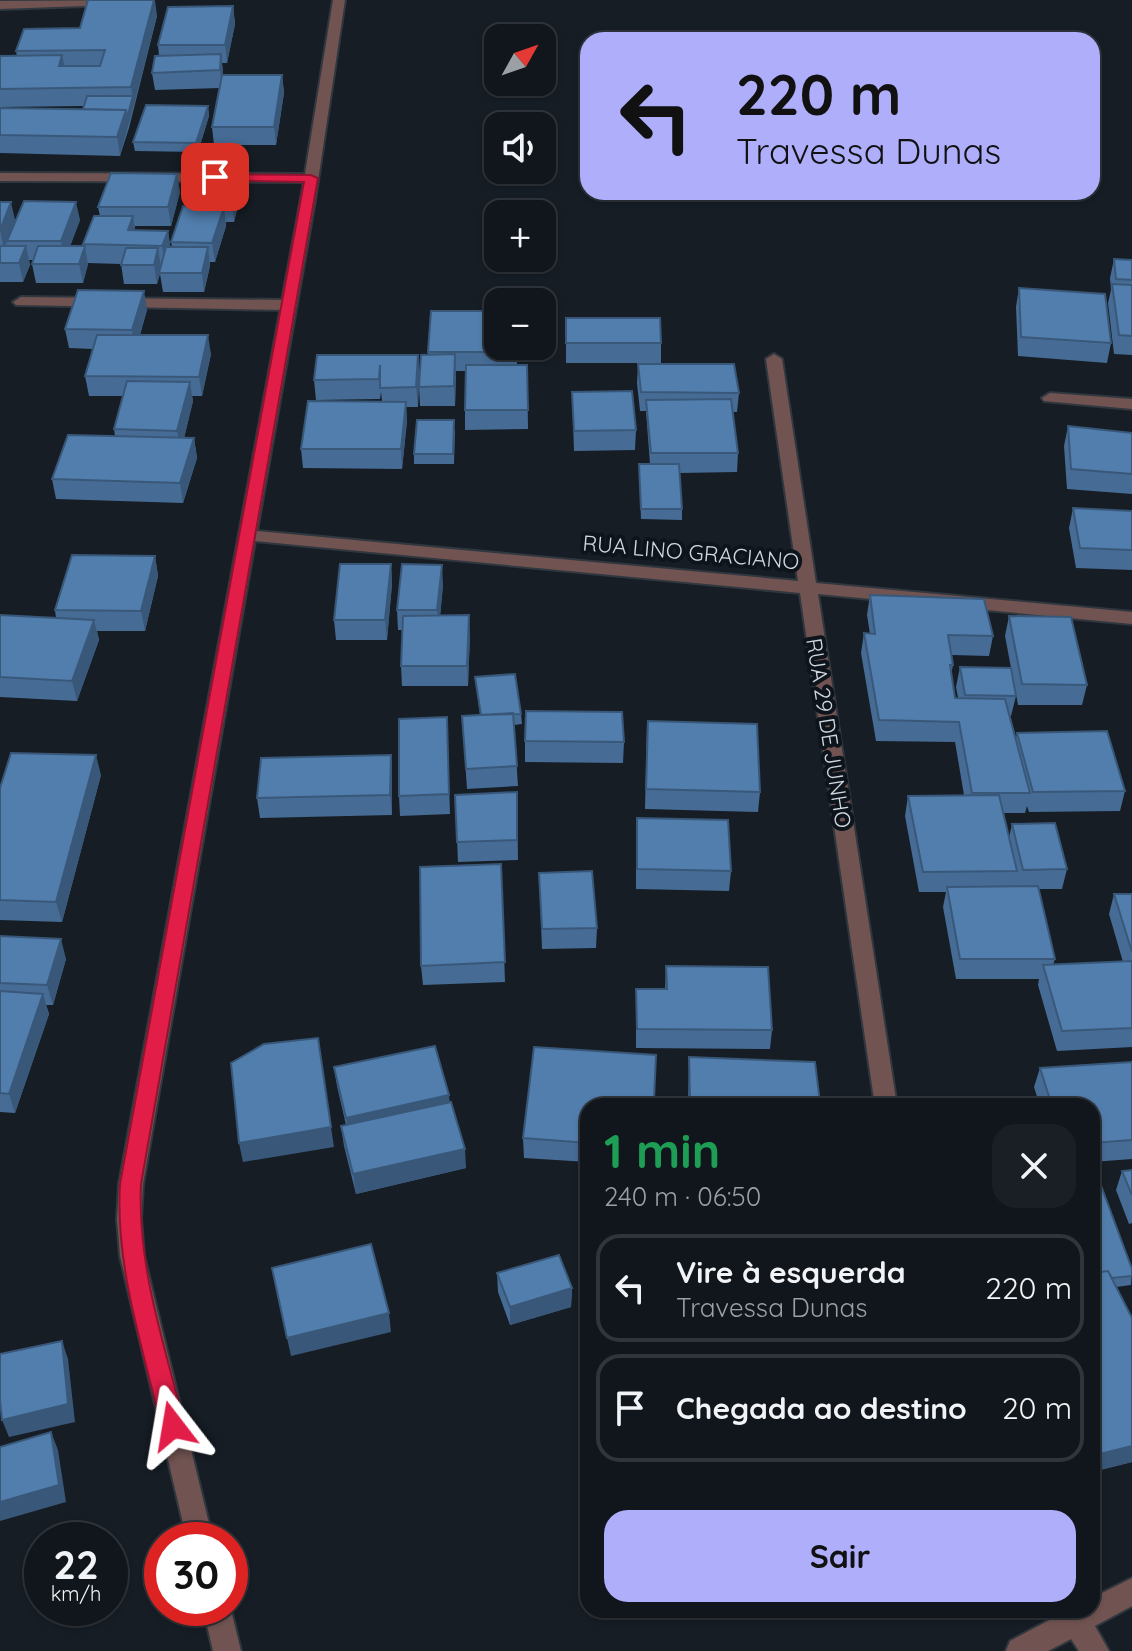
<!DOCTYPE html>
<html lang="pt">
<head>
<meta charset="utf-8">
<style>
  body { margin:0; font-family:Quicksand,sans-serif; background:#191f25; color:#f1f3f6; height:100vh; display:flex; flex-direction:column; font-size:30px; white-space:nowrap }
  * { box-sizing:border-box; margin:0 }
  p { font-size:26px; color:#9c9fa3 }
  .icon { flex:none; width:44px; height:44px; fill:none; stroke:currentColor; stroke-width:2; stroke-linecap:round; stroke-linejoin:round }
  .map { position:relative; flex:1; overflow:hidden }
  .side { position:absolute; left:580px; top:1098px; width:520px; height:520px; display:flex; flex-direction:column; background:#10161c; border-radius:24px; box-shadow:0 2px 6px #0004,0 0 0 2px #30353b }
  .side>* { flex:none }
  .hud { position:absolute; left:580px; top:32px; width:520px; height:168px; border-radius:24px; box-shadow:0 2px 6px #0004,0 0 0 2px #30353b; background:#aeaefb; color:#111; overflow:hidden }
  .needle { width:52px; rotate:50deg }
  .buttons { position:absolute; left:484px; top:24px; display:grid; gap:16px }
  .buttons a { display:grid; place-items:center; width:72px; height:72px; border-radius:16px; background:#10161c; box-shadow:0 2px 6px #0004,0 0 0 2px #30353b; font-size:40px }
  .speed { position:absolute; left:24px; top:1522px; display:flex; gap:16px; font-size:40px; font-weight:700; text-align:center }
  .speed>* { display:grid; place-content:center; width:104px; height:104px; border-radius:50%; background:#10161c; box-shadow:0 2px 6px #0004,0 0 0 2px #30353b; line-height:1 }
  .speed small { font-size:20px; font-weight:400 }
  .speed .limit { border:12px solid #d22; background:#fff; color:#111 }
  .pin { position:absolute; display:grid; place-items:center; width:68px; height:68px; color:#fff; margin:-34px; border-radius:16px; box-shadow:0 4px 12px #0006 }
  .me { position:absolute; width:88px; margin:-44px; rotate:346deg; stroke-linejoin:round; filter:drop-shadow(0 0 6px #0008) }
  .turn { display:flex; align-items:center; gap:28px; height:168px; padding:0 24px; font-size:36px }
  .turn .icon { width:104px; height:104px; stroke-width:2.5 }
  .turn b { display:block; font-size:56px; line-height:68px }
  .round { display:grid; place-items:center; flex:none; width:84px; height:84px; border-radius:24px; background:#191f25 }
  .head { display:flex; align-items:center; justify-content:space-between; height:136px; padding:0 24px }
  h1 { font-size:48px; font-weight:800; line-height:60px; color:#1e9e55 }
  .cta { display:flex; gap:16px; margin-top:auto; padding:16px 24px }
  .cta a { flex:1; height:92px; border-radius:24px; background:#aeaefb; color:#111; font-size:32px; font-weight:800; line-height:92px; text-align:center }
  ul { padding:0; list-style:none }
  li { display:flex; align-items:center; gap:24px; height:108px; margin:0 16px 12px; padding:0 8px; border:4px solid #30353b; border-radius:24px }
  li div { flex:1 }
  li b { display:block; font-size:30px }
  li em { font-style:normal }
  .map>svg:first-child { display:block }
</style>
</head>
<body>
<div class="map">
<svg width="1132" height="1651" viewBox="0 0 1132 1651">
  <rect width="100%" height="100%" fill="#161d25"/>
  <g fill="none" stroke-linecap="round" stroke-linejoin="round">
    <defs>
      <path id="lane" d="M21,297L288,300L296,305L288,310L16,305L13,302Z"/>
      <path id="street" d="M147,0L141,4L0,9V1Z
        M333,0H345L315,201L257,531L798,581L766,359L774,354L782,359L816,583L1132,612V624L818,594L897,1106H875L800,593L255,541L143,1184L141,1219L144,1256L213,1540H187L120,1256L117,1219L119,1184L304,182L0,181V173L305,174Z
        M1050,393L1132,399V409L1044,401L1042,398Z
        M1132,1578V1606L1095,1626L1109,1651H1079L1071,1639L1048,1651H1006L1010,1641L1057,1616L1056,1610H1092V1598Z
        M230,1606L241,1651H213L203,1608Z"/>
    </defs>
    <use href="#lane" stroke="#30373f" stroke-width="4"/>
    <use href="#street" stroke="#30373f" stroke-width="4"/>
    <use href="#lane" fill="#715451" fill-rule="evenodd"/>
    <use href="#street" fill="#715451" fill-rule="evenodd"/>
  </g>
  <path fill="#466c95" d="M233,6L235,24L227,63H222L223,75H282L284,93L276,145H214L212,127L220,88L155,90L152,73L159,56L158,45Z
    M157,16L129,128L120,156L0,153V108L83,109L84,106L0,107V56H17L16,51L80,28Z
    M208,106L209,116L198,152L135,151L133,142Z
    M239,174L241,193L234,222H226V226L215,262H210V266L204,292H163L160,274L157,284H124L121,264L88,263L83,283H36L32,264L33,260H29L30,265L23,282H0V202L15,220H80L70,246H84L83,244L100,216L98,207L180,192L171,226H135V230L168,231L170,247H172L171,242L186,206L185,195Z
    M1114,259L1132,260V355L1114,354L1108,303L1111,290L1110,278Z
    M1019,288L1111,343L1107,363L1018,356L1016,307Z
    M147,310L140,335L211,354L202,396H192L193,401L184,438H194L197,458L183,503L56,499L52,479L115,436L114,429L123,396H89L85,376L93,349L69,348L65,329Z
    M431,311L498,346H517V365H527L528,429L465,430V410L466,371H456L455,406H420L419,387L428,355Z
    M566,318L661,343V363H566Z
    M418,355L419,374L418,407H406L407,421L402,469L303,468L301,449L382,401L381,392L380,399L316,400L314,380Z
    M638,364L739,393L737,412H733L738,453L737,472L679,473L682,509V520L641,519L639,464H650L646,411H640L637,383Z
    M572,392L636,430L635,450L574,451Z
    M1068,426L1132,433V494L1067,489L1064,446Z
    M455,430L454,464H414V454Z
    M1073,508L1132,511V570L1076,568L1069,528Z
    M155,556L158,576L145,631H97L99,640L77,701L0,697V615L56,618L55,610Z
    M391,564L392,584L387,640H336L334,620Z
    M443,585L440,615L470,635L468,686H402L401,666L402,630H398L397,610Z
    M870,595L993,636L989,656L952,655L953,665L951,675L955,698H958L956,687L960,667L1016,696L1011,716H1010L1016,738L1017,733L1125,791L1120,811L1029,812L1027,806L1025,813H1003L1009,838L1012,824L1067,869L1062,889H1039L1055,959L1053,965L1123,962L1109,914L1114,894H1132V1047L1057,1051L1038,985L1039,979H956L943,907L946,892H919L905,816L908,796L964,795L955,742L876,741L861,653L864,633L870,634L867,615Z
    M1009,616L1087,685L1082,705H1018L1005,636Z
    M475,677L521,714L522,724L514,725L518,786L467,789L462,716L480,715Z
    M447,717L450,814L400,816L399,796Z
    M647,722L760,792L758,812L645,809Z
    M525,741L624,742L623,763L525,762Z
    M391,755L392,775V815L260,818L257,798Z
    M101,775L62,922L0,920V788Z
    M517,792L518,860L458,862L455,795Z
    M636,838L731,871L729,891L636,889Z
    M501,864L505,982L423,985L421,966Z
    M539,873L597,928L596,948L542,949Z
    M0,936L66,959L53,1005H46L49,1014L15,1113L0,1112Z
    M666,966L772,1030L770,1049L636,1048V989H665Z
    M656,1055L653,1106H588V1162L524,1158L523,1138Z
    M689,1057L820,1103L819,1106H688Z
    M1132,1062V1159L1092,1162V1106H1040L1034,1087L1040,1068Z
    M334,1067L450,1102L466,1168L356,1194L344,1146L341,1126L346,1125L337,1086Z
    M1132,1170V1223L1129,1224L1116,1190L1122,1171Z
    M1092,1173L1132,1269L1131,1285L1116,1287L1132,1318V1462L1092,1472Z
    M497,1273L572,1288L571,1307L510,1325L498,1292Z"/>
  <path fill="#395879" d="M155,0L157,16L134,105L131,87Z
    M233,6L235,24L227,63L225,45Z
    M221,54L223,71L222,88L220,70Z
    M62,55L66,73L59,66Z
    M282,75L284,93L276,145L274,127Z
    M133,96L134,105L120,156L117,137L126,110Z
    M208,106L209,116L198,152L196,143Z
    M177,174L180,192L171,226L168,207Z
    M239,174L241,193L234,222L232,203Z
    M11,202L15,220L4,250L0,230Z
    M76,202L80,220L65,260L61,241Z
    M224,207L226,226L215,262L212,243Z
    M133,216L136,235L128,230Z
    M168,231L171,250L165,265L162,246Z
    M26,246L30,265L23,282L19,263Z
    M85,246L88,265L83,283L79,264Z
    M208,247L210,266L204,292L202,273Z
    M158,248L161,267L157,284L154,265Z
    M144,291L147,310L135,349L132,330Z
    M208,335L211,354L202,396L199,377Z
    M455,354L456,374L455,406L454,386Z
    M418,355L419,374L418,407L416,387Z
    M190,382L193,401L181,451L177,431Z
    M406,402L407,421L402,469L401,449Z
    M194,438L197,458L183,503L180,483Z
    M155,556L158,576L145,631L141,611Z
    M391,564L392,584L387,640L385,620Z
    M442,565L443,585L439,630L437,610Z
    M469,615L470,635L468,686L467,666Z
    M94,620L99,640L77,701L72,681Z
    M96,755L101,775L62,922L56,902Z
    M391,755L392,775V815L390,795Z
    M61,939L66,959L53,1005L47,985Z
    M43,994L49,1014L15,1113L9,1094Z
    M449,1095L451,1115L349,1137L346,1118Z
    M331,1127L334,1147L243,1162L239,1143Z
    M465,1149L466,1168L356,1194L353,1174Z
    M572,1288L571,1307L510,1325V1307Z
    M389,1313L391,1332L291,1356L287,1338Z
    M62,1341L68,1359L75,1422L9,1437L2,1420Z
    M51,1432L58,1450L66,1502L0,1521V1502Z
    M1132,1446V1462L1092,1472V1456Z"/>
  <path fill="#517ead" stroke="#395879" stroke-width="2" d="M88,0H154L131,87L0,89V56L62,55L59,66H100L105,50L16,51L24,29L80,28Z
    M233,6L225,45H158L168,7Z
    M221,54L220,70L152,73L155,56Z
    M222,75H282L274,127H212Z
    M87,96H133L127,118L126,110L83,109Z
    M146,105L208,106L196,143L133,142Z
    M0,108L126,110L117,137L0,135Z
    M111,173L177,174L168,207H98Z
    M191,174H239L232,203H200L202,195H185Z
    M24,201L76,202L61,241H7Z
    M0,202H11L0,230Z
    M183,206L224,207L212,243L171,242Z
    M94,216H133L128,230L168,231L162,246L83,244Z
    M0,246H26L19,263H0Z
    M38,246H85L79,264H32Z
    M166,247H208L202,273H159Z
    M126,248H158L154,265H121Z
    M1114,259L1132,260V280L1116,279Z
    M1112,284L1132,285V336L1119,335Z
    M1019,288L1105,294L1111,343L1021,337Z
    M78,290L144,291L132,330L65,329Z
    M431,311H498V346H517V352H428Z
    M566,318H660L661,343H566Z
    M97,335H208L199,377L85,376Z
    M455,354L454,386L419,387L421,355Z
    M317,355H418L416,387L380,388V365L379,379L314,380Z
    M638,364H734L739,393L641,392Z
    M466,365H527L528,410H465Z
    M127,381L190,382L177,431L114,429Z
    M632,391L636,430L574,431L572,392Z
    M731,399L738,453H651L646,400Z
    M308,401L406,402L401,449H301Z
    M417,420H454L453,454H414Z
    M1068,426L1132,433V474L1071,469Z
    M68,435L194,438L180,483L52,479Z
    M639,464H679L682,509H641Z
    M1073,508L1132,511V550L1080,548Z
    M72,555L155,556L141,611L55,610Z
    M340,564H391L385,620H334Z
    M402,564L442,565L437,610H397Z
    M870,595L984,599L993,636L948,635L953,665H950L955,698L1005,699L1030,793H972L959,722L879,720L864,633L875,634Z
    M0,615L94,620L72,681L0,677Z
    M469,615L467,666H401L403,616Z
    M1009,616L1071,617L1087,685L1022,684Z
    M960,667L1011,668L1016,696L965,695Z
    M515,674L521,714L481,715L475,677Z
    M526,711L622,712L624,742L525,741Z
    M513,713L517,766L466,769L462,716Z
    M447,717L449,794L399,796V719Z
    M648,721L757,724L760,792L646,789Z
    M1107,731L1125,791L1033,792L1017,733Z
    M11,753L96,755L56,902L0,900V788Z
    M391,755L390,795L257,798L261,758Z
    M517,792V840L457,842L455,795Z
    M999,795L1017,871L923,872L908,796Z
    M637,818L728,820L731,871L637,869Z
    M1055,823L1067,869L1023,870L1012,824Z
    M501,864L505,962L421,966L420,867Z
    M592,871L597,928L542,929L539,873Z
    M1038,886L1055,959H960L947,887Z
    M1114,894H1132V952Z
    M0,936L61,939L47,985L0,983Z
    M1132,961V1028L1062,1031L1043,965Z
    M666,966L768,967L772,1030L637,1029L636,989H667Z
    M0,991L43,994L9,1094L0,1093Z
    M318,1038L331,1127L239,1143L231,1063L264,1044Z
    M435,1046L449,1095L346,1118L334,1067Z
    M534,1047L656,1055L654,1100L617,1098L616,1106H588V1143L523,1138Z
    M689,1057L815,1062L820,1103L690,1098Z
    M1132,1062V1140L1092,1143V1106H1052L1040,1068Z
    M451,1102L465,1149L353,1174L341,1126Z
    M1132,1170V1195L1122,1171Z
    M1096,1172L1132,1269V1276L1112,1278L1108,1271L1092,1273V1173Z
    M371,1244L389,1313L287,1338L272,1268Z
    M559,1255L572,1288L510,1307L497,1273Z
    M1108,1271L1132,1318V1446L1092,1456V1273Z
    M62,1341L68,1404L2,1420L0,1400V1354Z
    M51,1432L59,1485L0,1502V1447Z"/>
  <path fill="#e11d48" stroke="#92132f" stroke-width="2" d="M215,174L311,175L318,178L141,1184C137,1267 165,1347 185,1426L181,1434L173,1437L165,1434L161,1426C143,1347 115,1267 120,1184L304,182L211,180L209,177Z"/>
  <g text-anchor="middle" stroke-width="8" stroke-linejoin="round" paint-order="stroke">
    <g font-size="22" fill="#d2d7dd" stroke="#0d141c">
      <text transform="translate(691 552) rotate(5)" y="8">RUA LINO GRACIANO</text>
      <text transform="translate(829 733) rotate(81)" y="8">RUA 29 DE JUNHO</text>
    </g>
  </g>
</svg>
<div class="buttons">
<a><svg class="needle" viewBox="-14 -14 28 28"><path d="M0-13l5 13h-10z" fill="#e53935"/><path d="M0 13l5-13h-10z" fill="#9c9fa3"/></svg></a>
<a><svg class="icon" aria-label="sound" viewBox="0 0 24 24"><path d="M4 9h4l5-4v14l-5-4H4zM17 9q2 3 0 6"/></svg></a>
<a>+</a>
<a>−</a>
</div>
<div class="speed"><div>22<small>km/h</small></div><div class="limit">30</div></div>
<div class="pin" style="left:215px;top:177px;background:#d93025"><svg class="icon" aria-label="arrive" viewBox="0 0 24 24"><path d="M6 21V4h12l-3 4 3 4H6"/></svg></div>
<svg class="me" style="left:173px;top:1426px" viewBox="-20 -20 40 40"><path d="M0-17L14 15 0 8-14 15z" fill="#e11d48" stroke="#fff" stroke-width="4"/></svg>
<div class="hud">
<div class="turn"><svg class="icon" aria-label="left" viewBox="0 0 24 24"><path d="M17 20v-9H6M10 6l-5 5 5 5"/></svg><div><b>220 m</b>Travessa Dunas</div></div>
</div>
<section class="side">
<div class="head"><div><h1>1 min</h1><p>240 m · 06:50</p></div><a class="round"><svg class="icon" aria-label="close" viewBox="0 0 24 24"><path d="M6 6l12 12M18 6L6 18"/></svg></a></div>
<ul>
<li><svg class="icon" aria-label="left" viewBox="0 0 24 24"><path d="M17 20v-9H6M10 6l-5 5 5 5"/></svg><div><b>Vire à esquerda</b><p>Travessa Dunas</p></div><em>220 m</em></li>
<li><svg class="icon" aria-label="arrive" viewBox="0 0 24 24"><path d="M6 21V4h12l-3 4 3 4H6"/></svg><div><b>Chegada ao destino</b></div><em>20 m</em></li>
</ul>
<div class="cta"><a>Sair</a></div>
</section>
</div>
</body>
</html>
